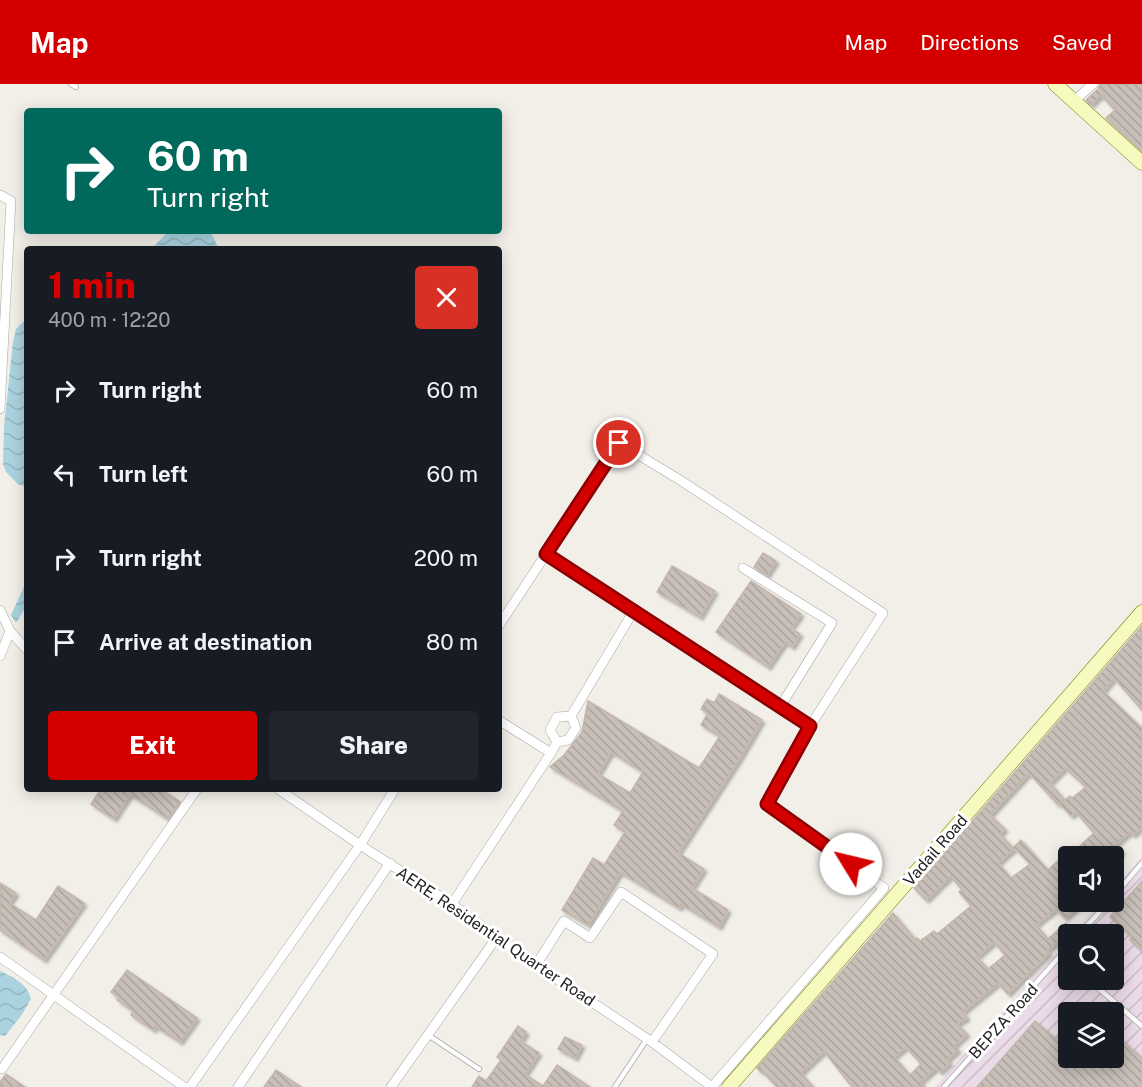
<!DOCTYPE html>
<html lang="en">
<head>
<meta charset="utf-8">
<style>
  body { margin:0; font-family:"Public Sans",sans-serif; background:#20242c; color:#f1f3f6; height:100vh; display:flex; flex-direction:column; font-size:22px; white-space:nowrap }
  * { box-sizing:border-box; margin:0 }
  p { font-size:20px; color:#9ea1a6 }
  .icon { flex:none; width:33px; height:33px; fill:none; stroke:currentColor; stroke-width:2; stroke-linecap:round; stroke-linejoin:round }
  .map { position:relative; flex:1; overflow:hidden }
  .side { position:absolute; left:24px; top:162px; width:478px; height:546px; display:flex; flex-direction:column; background:#171b24; border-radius:6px; box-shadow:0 3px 15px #0003 }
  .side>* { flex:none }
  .banner { position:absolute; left:24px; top:24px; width:478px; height:126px; border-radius:6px; box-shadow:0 3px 15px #0003; background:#00695c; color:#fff; overflow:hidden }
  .tools { position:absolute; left:1058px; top:762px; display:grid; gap:12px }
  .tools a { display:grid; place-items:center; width:66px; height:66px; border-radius:6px; background:#171b24; box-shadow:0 3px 15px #0003; font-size:30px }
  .pin { position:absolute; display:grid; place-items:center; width:51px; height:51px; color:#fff; margin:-26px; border:3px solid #fff; border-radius:50%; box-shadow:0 2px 6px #0007 }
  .me { position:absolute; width:66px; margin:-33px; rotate:306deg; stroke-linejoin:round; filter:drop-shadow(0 0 4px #0008) }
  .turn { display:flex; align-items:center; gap:21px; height:126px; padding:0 24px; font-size:27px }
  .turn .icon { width:78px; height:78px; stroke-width:2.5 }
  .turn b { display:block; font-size:42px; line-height:51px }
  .round { display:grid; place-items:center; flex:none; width:63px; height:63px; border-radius:6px; background:#20242c }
  .head { display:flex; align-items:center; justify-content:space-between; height:102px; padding:0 24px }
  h1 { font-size:36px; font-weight:800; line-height:45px; color:#d40000 }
  .button { display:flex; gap:12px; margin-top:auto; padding:12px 24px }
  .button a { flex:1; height:69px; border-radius:6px; background:#d40000; color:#fff; font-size:24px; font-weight:800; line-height:69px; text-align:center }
  .button a+a { background:#20242c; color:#f1f3f6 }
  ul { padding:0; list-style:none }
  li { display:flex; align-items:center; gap:18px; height:84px; padding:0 24px }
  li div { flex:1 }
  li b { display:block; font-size:22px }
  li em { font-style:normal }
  header { display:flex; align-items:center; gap:36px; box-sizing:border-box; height:84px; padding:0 30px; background:#d40000; color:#fff }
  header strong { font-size:28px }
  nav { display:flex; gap:33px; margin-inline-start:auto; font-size:21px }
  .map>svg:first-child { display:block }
</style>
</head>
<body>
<header>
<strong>Map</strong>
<nav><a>Map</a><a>Directions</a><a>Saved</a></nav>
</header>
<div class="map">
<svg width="1142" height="1003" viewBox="0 0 1142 1003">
  <defs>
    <pattern id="industrial-furrows" width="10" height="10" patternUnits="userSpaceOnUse" patternTransform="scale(1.5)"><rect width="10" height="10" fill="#ebdbe8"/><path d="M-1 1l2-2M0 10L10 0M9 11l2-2" fill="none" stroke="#c9bcc7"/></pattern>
    <pattern id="water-waves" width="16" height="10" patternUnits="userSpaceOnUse" patternTransform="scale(1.5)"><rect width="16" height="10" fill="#aad3df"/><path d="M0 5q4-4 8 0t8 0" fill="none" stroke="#92b5bf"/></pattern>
    <pattern id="building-back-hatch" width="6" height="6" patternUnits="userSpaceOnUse" patternTransform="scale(1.5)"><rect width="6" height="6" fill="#c7bfb8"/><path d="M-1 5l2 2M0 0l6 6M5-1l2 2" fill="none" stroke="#aba49e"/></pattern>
    <filter id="shadow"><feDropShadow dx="3" dy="3" stdDeviation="1.5" flood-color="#0004"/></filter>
  </defs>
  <rect width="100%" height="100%" fill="#f2efe9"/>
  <path fill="url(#industrial-furrows)" fill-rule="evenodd" d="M1142,773V1003H935L1068,855V896H1113V850H1072L1102,818H1113V805ZM1068,928H1113V974H1068Z"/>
  <path fill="url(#water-waves)" d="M169,147H207L212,151L219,165H151Z
    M27,234V403L18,400L6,388L3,380L4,343L13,258L16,245Z
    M27,496V521L16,539L11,531Z
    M0,887C14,894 27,899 31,915L21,932L5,952L0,951Z"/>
  <path fill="url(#building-back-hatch)" stroke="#c4b6ab" stroke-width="1.5" fill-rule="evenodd" filter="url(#shadow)" d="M1100,0H1142V67L1106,34L1115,26L1101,11L1091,21L1086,16L1098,5Z
    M763,469L776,477L767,491L754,483Z
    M672,482L715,507L700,533L657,508Z
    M751,497L801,530L791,544L800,550L792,563L785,558L768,583L716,548Z
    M1142,542V626L1114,594L1103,607L1142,644V743L1133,751L1130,748L1115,761L1122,768L1114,774L1113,772H1069L1094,749L1076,728L1071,732L1060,720L1070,712L1072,714L1086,703L1065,684L1050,699L1064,715L1058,721L1029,689L990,731L1005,745L1000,750L1014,765L998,779L1011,794L1030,780L1014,763L1021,756L1048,786L1068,768V782L1060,789L1068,798V818H1083L1065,834L1056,825L1036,841L1048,855L1066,839L1072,846L1047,867L1049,869L1008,910L998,899L963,928L967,934L957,940L967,950L954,962L958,966L947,976L950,979L940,988L936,984L920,998L925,1003H852L824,967L801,989L813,1003H777L762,987L761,988L757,984L893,829L915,855L917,854L920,857L934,847L937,850L971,822L959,808L962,806L951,792L926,816L914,804ZM994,858L1005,871L988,885L977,873ZM906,963L921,980L910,991L894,973Z
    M719,610L762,636L741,672L678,769L704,785L692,804L728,826L719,843L681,820L679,824L620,788L588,841L562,826L593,774L604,781L625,748L614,741L623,727L550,683L564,671L582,648L588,617L699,684L720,652L701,641L708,629L701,625L707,615L714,619ZM611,668L643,688L630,709L598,690Z
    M101,705H161L180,718L168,735L130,710L114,735L91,720Z
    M1142,797V867L1130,856L1132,853L1110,833Z
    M0,799L16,809L9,819L36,836L58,802L84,819L44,876L0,846Z
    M127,886L197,934L180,958L155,942L153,946L131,931L133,927L117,916L119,914L111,908Z
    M1035,937L1055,954L1068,940V974H1113V949L1142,974V1003H977Z
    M518,942L526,948L521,957L539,969L525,990L543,1002L557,981L590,1003H472L479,992L486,997L501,976L497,973Z
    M565,953L582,961L575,974L558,965Z
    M276,986L301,1003H264Z
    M6,990L25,1003H0V998Z"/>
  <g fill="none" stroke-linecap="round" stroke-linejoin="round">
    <defs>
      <path id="lane" d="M71,0L76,3
        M1113,813L1142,779
        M1079,850L1109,818
        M1061,871L1068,877
        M1089,896L1142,942
        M428,951L479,985
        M615,1003L647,955
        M944,1003L1068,863"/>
      <path id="street" d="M1074,17L1093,0
        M0,111L11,117L0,325
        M546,470L810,642
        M743,484L832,539L780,623
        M0,526L10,547L27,566
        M500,540L619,359L680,396L883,529L810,642L767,720L884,804L712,1003
        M0,572L10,547
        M500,637L551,669L557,658L550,646L557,633L571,632L633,528
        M557,658L568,656L576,644L571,632
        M278,705L360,761L452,820L536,881L652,958L712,1003
        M452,820L551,669
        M0,873L184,1003
        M536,881L564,837L590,854L621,808L713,870L652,958
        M2,985L197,705
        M190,1003L360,761L395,705
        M238,1003L390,779
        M391,1003L497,853"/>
      <path id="secondary" d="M1055,0L1142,79
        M729,1003L1142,528"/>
    </defs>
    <use href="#lane" stroke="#a9a9a9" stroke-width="6"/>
    <use href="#street" stroke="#a9a9a9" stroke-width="10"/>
    <use href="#secondary" stroke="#707d05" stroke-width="15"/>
    <use href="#lane" stroke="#fff" stroke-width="4.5"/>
    <use href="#street" stroke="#fff" stroke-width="9"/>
    <use href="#secondary" stroke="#f7fabf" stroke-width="14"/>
  </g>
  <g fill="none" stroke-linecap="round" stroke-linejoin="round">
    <defs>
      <path id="route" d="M619,359L546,470L810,642L767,720L851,780"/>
    </defs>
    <use href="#route" stroke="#8a0000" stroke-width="15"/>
    <use href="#route" stroke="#d40000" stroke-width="10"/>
  </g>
  <g text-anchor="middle" stroke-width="6" stroke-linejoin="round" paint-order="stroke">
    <g font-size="16" fill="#222" stroke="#fff">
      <text transform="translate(935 766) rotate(-49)" y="6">Vadail Road</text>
      <text transform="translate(496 852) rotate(34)" y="6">AERE, Residential Quarter Road</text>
      <text transform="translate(1003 937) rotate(-48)" y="6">BEPZA Road</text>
    </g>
  </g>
</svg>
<div class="tools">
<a><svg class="icon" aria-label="sound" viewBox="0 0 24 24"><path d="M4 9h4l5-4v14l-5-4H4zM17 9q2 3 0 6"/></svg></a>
<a><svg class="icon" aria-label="search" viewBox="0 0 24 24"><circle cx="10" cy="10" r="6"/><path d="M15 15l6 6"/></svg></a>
<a><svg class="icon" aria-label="layers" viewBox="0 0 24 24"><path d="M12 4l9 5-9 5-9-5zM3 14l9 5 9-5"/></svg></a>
</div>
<div class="pin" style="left:619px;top:359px;background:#d93025"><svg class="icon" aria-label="arrive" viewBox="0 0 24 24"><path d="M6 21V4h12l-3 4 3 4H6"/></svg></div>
<svg class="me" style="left:851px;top:780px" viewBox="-20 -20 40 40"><circle r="19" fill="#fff"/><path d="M0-13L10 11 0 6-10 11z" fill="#d40000"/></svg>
<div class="banner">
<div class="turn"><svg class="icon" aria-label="right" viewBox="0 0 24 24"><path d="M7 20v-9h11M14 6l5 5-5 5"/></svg><div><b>60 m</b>Turn right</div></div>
</div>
<section class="side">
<div class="head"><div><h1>1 min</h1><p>400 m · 12:20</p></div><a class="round" style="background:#d93025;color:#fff"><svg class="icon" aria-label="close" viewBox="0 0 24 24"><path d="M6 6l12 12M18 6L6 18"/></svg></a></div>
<ul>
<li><svg class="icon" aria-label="right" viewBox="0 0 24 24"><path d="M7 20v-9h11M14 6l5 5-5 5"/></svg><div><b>Turn right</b></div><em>60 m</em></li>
<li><svg class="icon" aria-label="left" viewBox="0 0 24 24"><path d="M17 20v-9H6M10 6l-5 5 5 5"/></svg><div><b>Turn left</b></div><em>60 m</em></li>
<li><svg class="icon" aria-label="right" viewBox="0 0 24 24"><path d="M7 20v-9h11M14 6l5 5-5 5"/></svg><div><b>Turn right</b></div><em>200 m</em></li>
<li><svg class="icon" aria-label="arrive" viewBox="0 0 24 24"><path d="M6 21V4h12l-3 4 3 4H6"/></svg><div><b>Arrive at destination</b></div><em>80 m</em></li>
</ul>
<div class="button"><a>Exit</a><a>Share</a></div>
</section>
</div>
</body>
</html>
